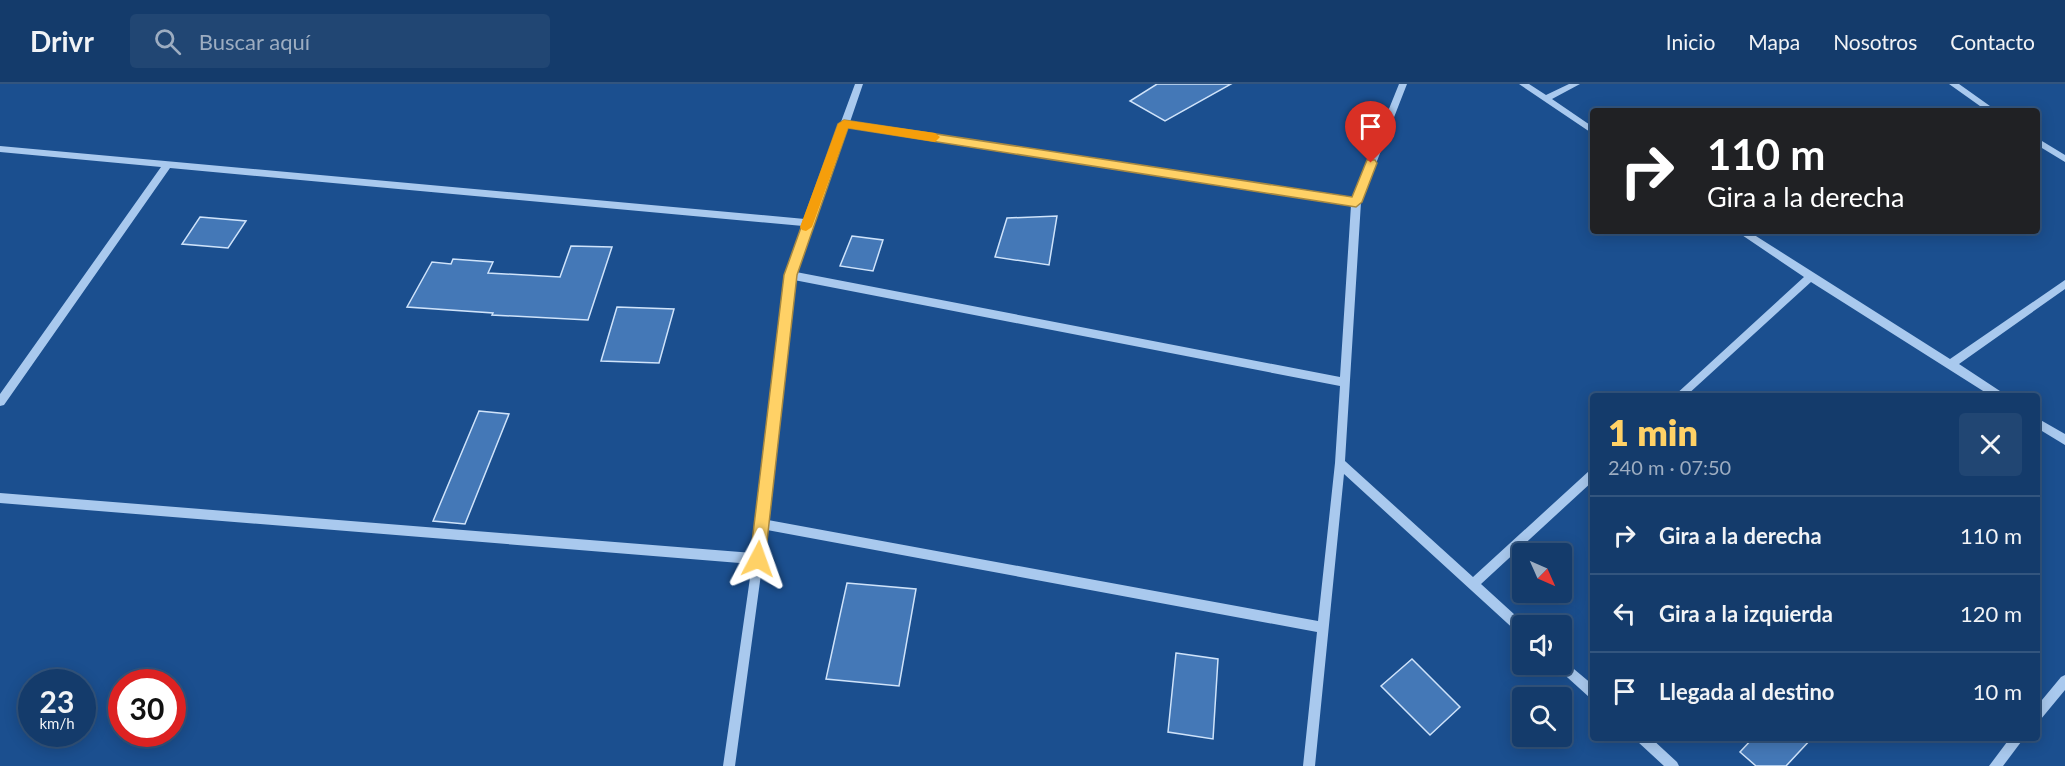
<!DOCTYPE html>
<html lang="es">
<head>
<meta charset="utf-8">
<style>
  body { margin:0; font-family:Lato,sans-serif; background:#214673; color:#f1f3f6; height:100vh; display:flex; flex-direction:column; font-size:22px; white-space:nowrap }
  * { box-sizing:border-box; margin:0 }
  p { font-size:20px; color:#9dadc1 }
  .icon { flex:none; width:33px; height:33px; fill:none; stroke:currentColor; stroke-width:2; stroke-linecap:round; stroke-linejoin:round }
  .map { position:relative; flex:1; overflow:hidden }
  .side { position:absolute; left:1590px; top:309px; width:450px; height:348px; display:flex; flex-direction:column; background:#143b6b; border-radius:6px; box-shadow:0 3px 15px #0003,0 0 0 2px #33557e }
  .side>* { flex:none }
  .top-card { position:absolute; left:1590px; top:24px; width:450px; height:126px; border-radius:6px; box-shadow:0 3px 15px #0003,0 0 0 2px #33557e; background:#202124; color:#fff; overflow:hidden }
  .needle { width:39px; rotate:135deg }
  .tools { position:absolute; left:1512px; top:459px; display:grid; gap:12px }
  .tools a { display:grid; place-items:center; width:60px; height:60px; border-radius:6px; background:#143b6b; box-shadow:0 3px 15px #0003,0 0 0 2px #33557e; font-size:30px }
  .speed { position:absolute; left:18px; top:585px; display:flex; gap:12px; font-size:30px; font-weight:700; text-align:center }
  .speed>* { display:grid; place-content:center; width:78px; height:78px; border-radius:50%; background:#143b6b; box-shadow:0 3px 15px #0003,0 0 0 2px #33557e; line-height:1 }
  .speed small { font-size:15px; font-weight:400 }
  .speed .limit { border:9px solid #d22; background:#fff; color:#111 }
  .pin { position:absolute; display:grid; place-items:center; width:51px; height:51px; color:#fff; margin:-62px -26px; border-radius:50% 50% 50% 0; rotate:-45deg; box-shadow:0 0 6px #0007 }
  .pin .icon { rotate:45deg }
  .me { position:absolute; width:66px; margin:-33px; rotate:4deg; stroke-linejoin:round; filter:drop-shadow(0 0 4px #0008) }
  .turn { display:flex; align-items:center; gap:21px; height:126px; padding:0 18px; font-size:27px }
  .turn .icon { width:78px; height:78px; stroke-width:2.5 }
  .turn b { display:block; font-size:42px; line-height:51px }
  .round { display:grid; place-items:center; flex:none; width:63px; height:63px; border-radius:6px; background:#214673 }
  .head { display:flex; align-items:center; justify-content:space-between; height:102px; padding:0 18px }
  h1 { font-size:36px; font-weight:800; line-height:45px; color:#ffd166 }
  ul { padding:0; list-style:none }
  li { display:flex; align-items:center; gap:18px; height:78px; padding:0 18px; border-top:2px solid #33557e }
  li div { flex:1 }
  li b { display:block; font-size:22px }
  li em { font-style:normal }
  header { display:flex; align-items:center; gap:36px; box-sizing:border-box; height:84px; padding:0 30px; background:#143b6b; border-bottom:2px solid #33557e }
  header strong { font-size:28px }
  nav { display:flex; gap:33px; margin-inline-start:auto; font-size:21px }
  .search { width:420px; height:54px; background:#214673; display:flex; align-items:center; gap:15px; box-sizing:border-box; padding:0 21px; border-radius:6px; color:#9dadc1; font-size:22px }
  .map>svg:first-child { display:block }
</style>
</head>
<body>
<header>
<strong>Drivr</strong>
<div class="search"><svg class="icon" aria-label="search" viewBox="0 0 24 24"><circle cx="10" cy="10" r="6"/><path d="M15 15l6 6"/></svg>Buscar aquí</div>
<nav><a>Inicio</a><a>Mapa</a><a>Nosotros</a><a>Contacto</a></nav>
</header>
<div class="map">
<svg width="2065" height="682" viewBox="0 0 2065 682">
  <rect width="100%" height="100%" fill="#1b4f8f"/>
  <path fill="#4478b7" stroke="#cfe3fa" stroke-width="1.5" d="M1157,0H1231L1165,37L1130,17Z
    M1057,132L1049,181L995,173L1007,134Z
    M200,133L246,137L228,164L182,160Z
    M852,152L883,156L873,187L840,182Z
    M571,162L612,163L588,236L492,231L493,229L407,223L432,178L451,180L453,175L493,178L488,189L560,193Z
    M617,223L674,225L659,279L601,277Z
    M479,327L509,330L465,440L433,437Z
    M847,499L916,505L899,602L826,595Z
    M1176,569L1218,575L1213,655L1168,648Z
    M1412,575L1460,623L1430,651L1381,602Z
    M1753,654H1812L1786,682H1756L1740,668Z"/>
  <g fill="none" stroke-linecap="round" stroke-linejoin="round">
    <path fill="#a9c9ee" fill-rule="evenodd" d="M855,0H863L850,38L1353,114L1399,0H1407L1361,118L1345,377L1473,493L1589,387L1593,385V397L1481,500L1526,541L1522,542V550L1518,549L1344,390L1315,682H1303L1317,548L767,446L735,682H723L752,480L0,419V409L753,469L756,443L754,440L757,436L785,191L803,142L170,84L4,321L0,322V310L161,83L0,68V62L805,135ZM848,44L1351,121L1340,293L796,188ZM794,196L1340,302L1335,379L1318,537L768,436Z
      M1519,0H1529L1546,11L1569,0H1580L1552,15L1593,43V50Z
      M1949,0H1959L1997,27H1987Z
      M2037,54L2065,71V78L2037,61Z
      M1736,147H1748L1950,275L2065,196V205L1959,280L2003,309L2004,312H1991L1811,198L1686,312H1674L1804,193Z
      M2037,334L2065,350V361L2037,344Z
      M1562,575L1593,601V615L1589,613L1557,584L1555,580H1562Z
      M2065,591V606L2041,635L2037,637V622L2061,593Z
      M1636,654H1651L1677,678L1679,682H1664L1638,658Z
      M2010,654H2024L2003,682H1989Z"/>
  </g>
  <path fill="#ffd166" stroke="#a68842" stroke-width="1.5" d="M844,36L1352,113L1367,76H1375L1377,79L1362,118L1356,123L848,44L797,191L765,475L763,480L758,482L752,480L750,475L784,191L838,40Z"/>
  <path fill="#f59e0b" d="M844,36L935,49L940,53L935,58L848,44L812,143L806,147L802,146L800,143L838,40Z"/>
</svg>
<div class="tools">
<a><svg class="needle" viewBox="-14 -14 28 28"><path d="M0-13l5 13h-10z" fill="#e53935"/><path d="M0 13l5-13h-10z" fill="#9dadc1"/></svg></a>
<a><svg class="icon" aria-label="sound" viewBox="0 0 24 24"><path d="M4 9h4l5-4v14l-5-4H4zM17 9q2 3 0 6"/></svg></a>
<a><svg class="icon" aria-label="search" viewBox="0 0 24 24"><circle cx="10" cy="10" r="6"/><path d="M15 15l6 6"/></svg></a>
</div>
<div class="speed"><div>23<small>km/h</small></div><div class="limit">30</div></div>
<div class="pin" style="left:1371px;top:79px;background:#d93025"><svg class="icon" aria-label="arrive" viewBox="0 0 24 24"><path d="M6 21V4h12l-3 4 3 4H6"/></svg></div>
<svg class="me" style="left:758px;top:475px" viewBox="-20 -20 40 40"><path d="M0-17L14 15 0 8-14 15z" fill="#ffd166" stroke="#fff" stroke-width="4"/></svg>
<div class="top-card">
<div class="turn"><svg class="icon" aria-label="right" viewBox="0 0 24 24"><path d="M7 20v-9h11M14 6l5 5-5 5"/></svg><div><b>110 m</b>Gira a la derecha</div></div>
</div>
<section class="side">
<div class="head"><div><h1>1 min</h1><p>240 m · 07:50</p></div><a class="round"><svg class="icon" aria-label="close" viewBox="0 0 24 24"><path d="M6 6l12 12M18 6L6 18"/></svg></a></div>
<ul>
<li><svg class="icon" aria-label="right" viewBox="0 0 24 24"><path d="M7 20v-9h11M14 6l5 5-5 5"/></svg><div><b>Gira a la derecha</b></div><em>110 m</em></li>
<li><svg class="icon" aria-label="left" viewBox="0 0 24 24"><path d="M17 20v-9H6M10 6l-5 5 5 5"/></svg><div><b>Gira a la izquierda</b></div><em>120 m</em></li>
<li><svg class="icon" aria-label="arrive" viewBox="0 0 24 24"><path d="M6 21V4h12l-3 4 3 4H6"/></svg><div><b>Llegada al destino</b></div><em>10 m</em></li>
</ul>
</section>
</div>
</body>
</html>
